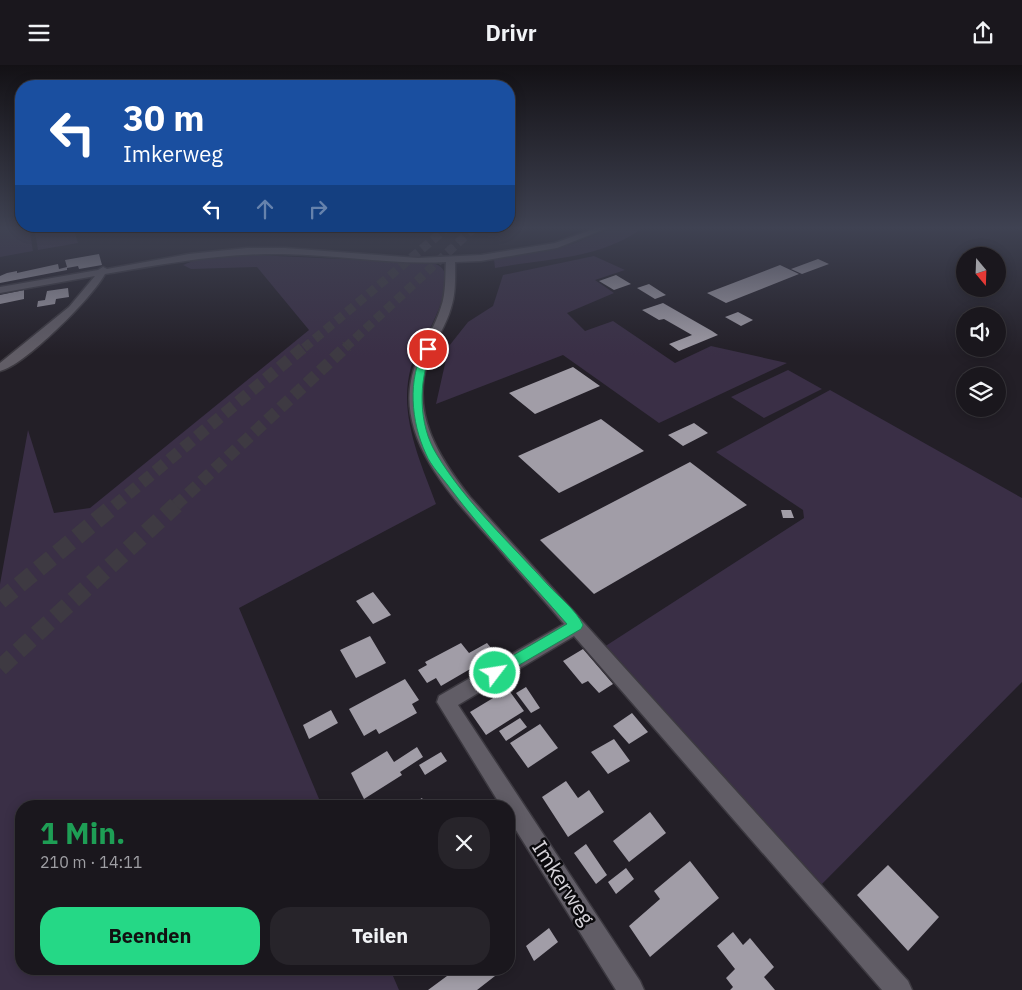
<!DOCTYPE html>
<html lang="de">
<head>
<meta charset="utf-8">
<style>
  body { margin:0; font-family:"IBM Plex Sans",sans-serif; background:#27242a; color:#f1f3f6; height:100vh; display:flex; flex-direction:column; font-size:19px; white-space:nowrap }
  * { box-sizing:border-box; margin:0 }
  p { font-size:16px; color:#9f9fa4 }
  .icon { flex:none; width:28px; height:28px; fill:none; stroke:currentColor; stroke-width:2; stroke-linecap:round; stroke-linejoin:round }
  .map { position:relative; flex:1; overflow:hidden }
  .side { position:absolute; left:15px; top:735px; width:500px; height:175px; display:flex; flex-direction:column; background:#1a171d; border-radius:20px; box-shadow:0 2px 12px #0003,0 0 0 1px #38363b }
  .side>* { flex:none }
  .top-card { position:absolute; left:15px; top:15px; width:500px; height:152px; border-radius:20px; box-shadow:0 2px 12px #0003,0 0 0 1px #38363b; background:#1a4fa0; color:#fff; overflow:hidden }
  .needle { width:32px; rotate:161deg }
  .fabs { position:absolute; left:956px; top:182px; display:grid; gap:10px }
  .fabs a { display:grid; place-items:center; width:50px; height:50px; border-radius:50%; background:#1a171d; box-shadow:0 2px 12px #0003,0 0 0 1px #38363b; font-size:25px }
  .pin { position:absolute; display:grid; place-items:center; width:42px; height:42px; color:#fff; margin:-21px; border:2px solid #fff; border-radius:50%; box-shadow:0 1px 5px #0007 }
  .me { position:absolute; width:55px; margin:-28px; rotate:59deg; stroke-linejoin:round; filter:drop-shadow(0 0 4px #0008) }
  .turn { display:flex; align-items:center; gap:18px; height:105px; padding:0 25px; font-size:22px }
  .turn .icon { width:65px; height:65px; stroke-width:2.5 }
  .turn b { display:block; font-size:35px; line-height:42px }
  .lanes { display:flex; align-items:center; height:48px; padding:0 25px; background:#0003; justify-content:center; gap:25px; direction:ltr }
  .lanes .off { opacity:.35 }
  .round { display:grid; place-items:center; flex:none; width:52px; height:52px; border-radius:20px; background:#27242a }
  .head { display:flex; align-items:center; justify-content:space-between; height:85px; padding:0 25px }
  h1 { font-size:30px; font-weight:700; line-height:38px; color:#1e9e55 }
  .cta { display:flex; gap:10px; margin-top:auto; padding:10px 25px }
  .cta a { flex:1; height:58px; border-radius:20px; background:#25d886; color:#111; font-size:20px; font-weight:700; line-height:58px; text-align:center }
  .cta a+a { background:#27242a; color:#f1f3f6 }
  header { display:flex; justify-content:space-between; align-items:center; height:65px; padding:0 25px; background:#1a171d; font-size:22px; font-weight:700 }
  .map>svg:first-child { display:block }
</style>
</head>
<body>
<header><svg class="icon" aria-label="menu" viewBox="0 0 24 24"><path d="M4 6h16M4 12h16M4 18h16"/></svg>Drivr<svg class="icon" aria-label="share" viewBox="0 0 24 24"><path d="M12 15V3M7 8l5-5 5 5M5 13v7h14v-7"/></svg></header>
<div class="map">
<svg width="1022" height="925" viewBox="0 0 1022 925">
  <rect width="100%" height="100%" fill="#231f27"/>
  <path fill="#3a2f46" d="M0,162H29L33,186L0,192Z
    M34,162H73L78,178L38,185Z
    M615,162H644C600,195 547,193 495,203L494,194L572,179Z
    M252,190L431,198C472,203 416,285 411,302C398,349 420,396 436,439L239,543L322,741H21V904H390L399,925H0V519L28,365L54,448L90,443L309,265L257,202L191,204L183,200L198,194Z
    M594,191L625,205L595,215L614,228L567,248L585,266L613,256L675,298L711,281L787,298L659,358L563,290L436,339L449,281L468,257L493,241L503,210Z
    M788,305L822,324L764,353L731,332Z
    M830,325L1022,433V617L818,823L604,582L804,453L803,445L716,387Z"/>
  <path fill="#a19da7" d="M99,189L102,200L79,204L78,201L67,203V205L0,218V211L7,208L17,206V208L58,199L59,204L67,202L65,195Z
    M818,194L829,199L802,209L791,204Z
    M780,200L799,209L726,238L707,228Z
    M616,210L631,219L614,225L599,216Z
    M649,219L666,230L655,234L637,223Z
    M68,223L69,232L56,234L55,239L37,242L38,236L45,235L47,226Z
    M24,225V234L0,239V230Z
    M663,238L712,266L718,270L679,286L669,279L692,270L664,254L659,255L642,245Z
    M738,247L753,255L741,261L725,252Z
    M573,302L600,321L535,349L509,328Z
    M601,354L644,386L559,428L518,391Z
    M694,358L708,368L683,381L668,370Z
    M690,397L747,440L594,529L540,475Z
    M781,445H791L794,453H783Z
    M373,527L391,550L373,559L356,536Z
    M370,571L386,598L356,613L340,585Z
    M461,578L469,588L487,578L496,589L441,621L436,613L427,618L418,605L427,600L425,597Z
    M583,584L613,619L599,628L588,616L582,619L563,596Z
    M405,614L419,635L412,639L417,648L379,669L376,664L364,671L349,644Z
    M526,622L540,643L531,648L516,628Z
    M508,624L524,646L486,670L470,647Z
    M331,645L338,658L309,674L303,660Z
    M632,648L648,667L629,679L613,661Z
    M520,653L527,662L506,676L499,666Z
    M540,659L558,683L528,703L510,678Z
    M614,674L630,696L608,709L591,687Z
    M417,682L423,692L400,707L402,710L364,734L351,708L387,686L394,697Z
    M441,687L447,696L425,710L419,700Z
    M566,716L578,733L589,725L604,747L568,772L542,732Z
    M422,733L426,741H409Z
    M650,747L666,768L629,797L613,776Z
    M586,779L607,810L596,819L574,788Z
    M690,796L719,833L650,892L629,861L660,834L654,826Z
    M888,800L939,852L908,886L857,830Z
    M626,803L634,814L616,829L608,817Z
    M549,863L558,877L534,896L526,881Z
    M733,867L743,880L750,873L774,902L764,912L775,925H730L733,922L726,913L735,904L717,881Z
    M443,904H504L477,925H428L447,911Z"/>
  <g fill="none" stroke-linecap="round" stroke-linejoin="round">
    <path stroke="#3e3a42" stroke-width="9" stroke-dasharray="9 5" stroke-linecap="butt" d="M304,283L448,162
      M345,283L475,162"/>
    <path stroke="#3e3a42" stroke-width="12" stroke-dasharray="12 6" stroke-linecap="butt" d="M114,441L305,281
      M175,441L347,281"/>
    <path stroke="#3e3a42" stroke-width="17" stroke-dasharray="17 8" stroke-linecap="butt" d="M0,536L115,440
      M0,603L176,440"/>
    <defs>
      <path id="minor" d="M599,162H610L557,183L481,196L455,197C455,212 456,228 451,243C446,261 434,277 428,296C410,348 439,393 470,432L908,916L912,925H882L574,571L458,640L640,916L644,925H616L509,754V741H501L437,637L439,631L564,559C542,533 519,508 497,482C458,438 399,381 411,316C416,289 433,268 441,242C446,228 445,212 446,197C392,200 338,190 283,189C223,188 164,199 105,209C93,232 24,301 0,306V298L69,242L95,211L0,228V222L98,205L103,202L107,204L189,189L247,183H285L418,193L481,190L555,178Z"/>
    </defs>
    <use href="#minor" stroke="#3c3940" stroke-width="3"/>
    <use href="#minor" fill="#615d66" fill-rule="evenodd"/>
  </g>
  <linearGradient id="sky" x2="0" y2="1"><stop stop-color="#131115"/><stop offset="0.56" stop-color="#3f4252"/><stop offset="1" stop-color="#3f4252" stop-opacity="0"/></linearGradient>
  <rect width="1022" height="291" fill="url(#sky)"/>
  <path fill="#25d886" stroke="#188c57" d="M425,282L432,284C418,316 418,360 437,390C466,438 511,479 548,520C559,532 576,545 583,560L581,564L495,614L490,613L488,608L490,604L567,559C528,514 486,471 450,423C442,412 431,401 426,389C411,357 407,314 425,282Z"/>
  <g text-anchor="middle" stroke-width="5" stroke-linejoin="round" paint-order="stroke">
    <g font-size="21" fill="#d6d3d9" stroke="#0b0a0d">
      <text transform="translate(563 818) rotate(57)" y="7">Imkerweg</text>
    </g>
  </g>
</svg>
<div class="fabs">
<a><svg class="needle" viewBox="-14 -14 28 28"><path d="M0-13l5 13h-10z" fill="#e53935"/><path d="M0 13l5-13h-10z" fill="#9f9fa4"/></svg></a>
<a><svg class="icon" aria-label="sound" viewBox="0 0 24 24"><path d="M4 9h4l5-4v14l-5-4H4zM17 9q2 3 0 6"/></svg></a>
<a><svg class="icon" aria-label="layers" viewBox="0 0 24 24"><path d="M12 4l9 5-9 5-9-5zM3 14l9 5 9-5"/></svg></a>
</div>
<div class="pin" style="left:428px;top:284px;background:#d93025"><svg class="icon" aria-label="arrive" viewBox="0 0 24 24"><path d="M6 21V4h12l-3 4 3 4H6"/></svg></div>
<svg class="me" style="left:495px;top:608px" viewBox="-20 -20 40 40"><circle r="17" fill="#25d886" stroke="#fff" stroke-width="3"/><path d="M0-11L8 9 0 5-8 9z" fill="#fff"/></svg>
<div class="top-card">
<div class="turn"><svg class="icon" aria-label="left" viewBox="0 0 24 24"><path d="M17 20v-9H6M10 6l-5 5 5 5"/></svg><div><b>30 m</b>Imkerweg</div></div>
<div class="lanes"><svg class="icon" aria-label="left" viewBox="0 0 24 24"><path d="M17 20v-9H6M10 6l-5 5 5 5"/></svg><svg class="icon off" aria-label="ahead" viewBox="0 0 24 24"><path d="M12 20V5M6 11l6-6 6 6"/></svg><svg class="icon off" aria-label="right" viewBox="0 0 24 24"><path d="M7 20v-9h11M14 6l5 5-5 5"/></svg></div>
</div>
<section class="side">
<div class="head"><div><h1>1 Min.</h1><p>210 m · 14:11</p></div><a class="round"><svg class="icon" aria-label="close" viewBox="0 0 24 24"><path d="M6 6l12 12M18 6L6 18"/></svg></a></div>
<div class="cta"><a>Beenden</a><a>Teilen</a></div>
</section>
</div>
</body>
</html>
